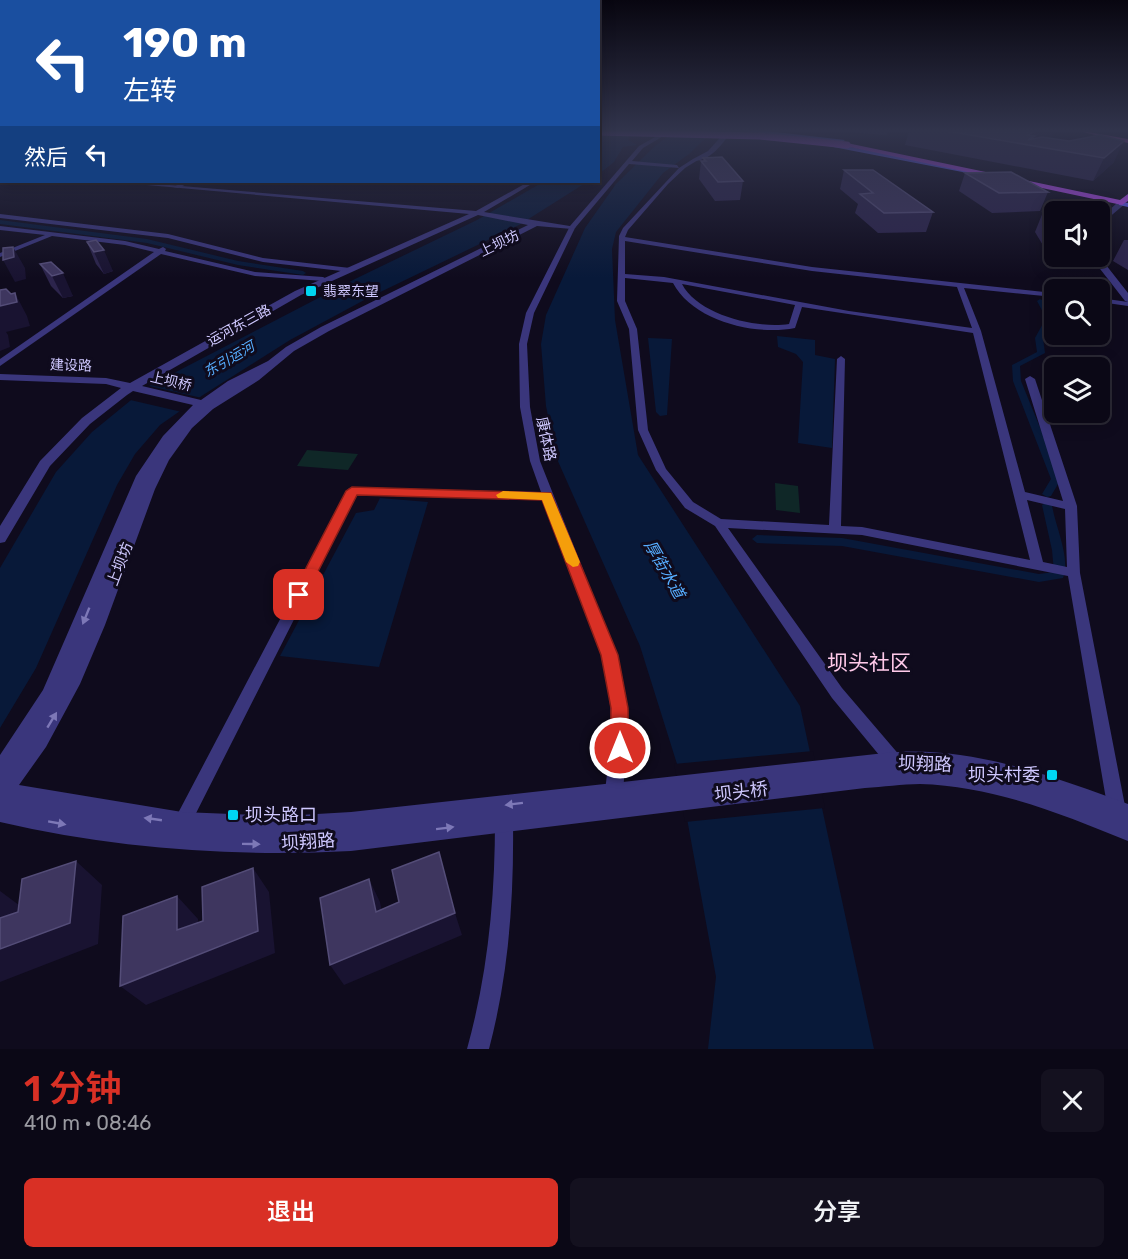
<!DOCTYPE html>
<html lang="zh">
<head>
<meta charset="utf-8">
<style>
  body { margin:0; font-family:Rubik,"Noto Sans SC",sans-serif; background:#14111f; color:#f1f3f6; height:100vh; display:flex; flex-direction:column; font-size:22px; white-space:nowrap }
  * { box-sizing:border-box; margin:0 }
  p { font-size:20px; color:#9a9aa1 }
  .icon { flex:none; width:33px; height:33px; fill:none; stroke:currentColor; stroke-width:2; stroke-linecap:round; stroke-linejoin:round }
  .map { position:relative; height:1049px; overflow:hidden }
  .drawer { display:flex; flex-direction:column; background:#0b0816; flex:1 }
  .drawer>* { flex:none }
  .hud { position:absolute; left:0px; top:0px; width:600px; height:183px; box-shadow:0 3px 15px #0003,0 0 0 2px #2b2935; background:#1a4fa0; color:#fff; overflow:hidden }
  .fabs { position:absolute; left:1044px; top:201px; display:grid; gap:12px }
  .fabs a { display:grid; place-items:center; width:66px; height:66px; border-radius:9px; background:#0b0816; box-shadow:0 3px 15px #0003,0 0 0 2px #2b2935; font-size:30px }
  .pin { position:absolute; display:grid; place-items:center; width:51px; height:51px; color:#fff; margin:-26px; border-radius:12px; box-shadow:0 3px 9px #0006 }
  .me { position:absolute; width:66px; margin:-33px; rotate:0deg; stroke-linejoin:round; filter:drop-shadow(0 0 4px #0008) }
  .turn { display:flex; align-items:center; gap:21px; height:126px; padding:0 24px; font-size:27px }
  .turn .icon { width:78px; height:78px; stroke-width:2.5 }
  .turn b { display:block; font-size:42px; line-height:51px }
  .then { display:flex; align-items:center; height:57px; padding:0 24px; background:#0003; gap:12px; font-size:22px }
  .round { display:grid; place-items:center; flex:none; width:63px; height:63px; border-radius:9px; background:#14111f }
  .overview { display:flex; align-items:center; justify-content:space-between; height:102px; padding:0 24px }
  h1 { font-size:36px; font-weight:600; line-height:45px; color:#d93025 }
  .cta { display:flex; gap:12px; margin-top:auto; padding:12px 24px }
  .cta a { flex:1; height:69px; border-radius:9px; background:#d93025; color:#fff; font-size:24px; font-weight:600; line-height:69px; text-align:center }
  .cta a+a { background:#14111f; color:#f1f3f6 }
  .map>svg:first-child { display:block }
</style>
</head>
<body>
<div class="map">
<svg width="1128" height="1049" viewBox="0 0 1128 1049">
  <rect width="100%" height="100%" fill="#0f0b1d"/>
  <path fill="#0f2727" d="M307,450L358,454L348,470L297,466Z
    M775,483L798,486L800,513L776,510Z"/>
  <path fill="#081939" d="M631,131L628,140L637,145L623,147L614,162L599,174V132Z
    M676,131H713L689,154L663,173L616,232L612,249L615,320L638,455L800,706L874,1049H708L716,977L677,764L640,646L557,459L546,406L541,344L546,315L585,228L616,184L656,145Z
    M543,182H587L519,225L368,298L290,340L203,395L160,425L135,454L117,485L36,668L0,728V568L56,472L92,432L147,387L355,279L477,220Z
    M777,336L815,340V355L835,359L832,448L798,443L803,362L796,354L778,347Z
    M648,338L672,339L667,415L660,416L656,412Z
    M380,498L428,502L379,667L280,656L356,513L374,510Z"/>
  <path fill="#0f0b1d" d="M145,385L202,398L182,412L126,399Z
    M813,751L825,808L685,822L674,764Z"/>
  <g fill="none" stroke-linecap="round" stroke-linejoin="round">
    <path fill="#081939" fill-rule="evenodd" d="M0,220L147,239L238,261L303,271L306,273L303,275L238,265L147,243L0,224Z
      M1040,299L1042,300L1054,318L1043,338L1045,353L1020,366L1021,381L1061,479L1051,496L1047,497L1042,494L1051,479L1013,381L1012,365L1037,352L1035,338L1046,318L1037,301Z
      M1047,502L1052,505C1055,526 1071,558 1063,578L1039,582L842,546L757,543L752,539L757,535L842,538L1039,574L1054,572L1052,550L1042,505Z"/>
    <path fill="#3a367c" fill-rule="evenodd" d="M666,131H672L643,148L632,161L677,165L679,168L693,159L698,160L685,168L668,184L628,230L625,237L812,267L1054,293V297L964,288L981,331L1025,492L1063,501L1025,379L1030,376L1035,379L1077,506L1080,573L1126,811L1123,817L1117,819L1111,817L1108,811L1068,576L862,535L728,528L842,688L901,757L903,762L901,767L895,770L889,767L832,698L715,526L685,508L656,470L638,430L629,329L617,301L619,236L623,228L679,168L629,164L575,228L534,313L527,344L530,407L540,461L611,640L621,672L628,728L623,792L620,798L614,800L608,798L605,792L612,728L607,672L597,640L544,500L357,495L188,829L182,832L176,829L173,823L176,817L349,488L541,492L530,461L520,407L519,344L526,313L570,226L639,146ZM625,241L812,271L957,287L972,328L849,311L664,277L625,274ZM625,278L673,283C693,321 755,336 795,328L802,307L973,333L1030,560L862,527L841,526L845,359L841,356L837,359L829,525L721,519L693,502L666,469L648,430L637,329L625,301ZM682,284L795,305L789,324C757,329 698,315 682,284ZM1027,500L1065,509L1067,567L1043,562Z
      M0,172H2L0,176Z
      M184,182H191L178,188L173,187Z
      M0,214L168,234L263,258L350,268L354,270L350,272L263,262L168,238L0,218Z
      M0,226L125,241L159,249L163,247L166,249L165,251L255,272L323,277L327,279L323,281L255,276L161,254L0,366V359L154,252L125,245L52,236L0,257V253L45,235L0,230Z
      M1100,298L1128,302V306L1100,302Z
      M504,811L510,814L513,820C514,898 509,973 489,1049H467C488,973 495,898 495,820L498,814Z"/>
    <path fill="#3a367c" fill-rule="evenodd" d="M726,131H732C722,144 711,161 693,161V159L708,151Z
      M0,168H2V173L0,172Z
      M113,182H134L476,211L528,182H535L484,212L576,227L572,229L537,226L329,331L294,351L259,380L213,409L192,428L169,460L155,489L105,625L80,684L46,747L19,785L182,812L283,816L351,812L885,753C967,744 1052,776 1128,804V841C1062,814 993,786 920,784C902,784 883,787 865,788L351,851C232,857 117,849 0,822V755L43,690L136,476L163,436L193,405L133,391L127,395L90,424L50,466L5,542L0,543V526L40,461L82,418L121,388L106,384L0,380V374L106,378L130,383L295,291L469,214ZM478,215L528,225L321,327L286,347L268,361L228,381L201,400L142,386L301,295Z
      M1119,201L1126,203L1100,225V219Z
      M1090,256H1099L1128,293V302L1125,301Z"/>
    <path fill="#665fff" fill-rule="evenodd" d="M744,131H767L845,140L842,142Z
      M830,143L983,172L986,174L983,176L828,146Z
      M1119,201L1128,203V207L1119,205Z"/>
    <path fill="#c14fff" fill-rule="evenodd" d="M847,143L1120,200L1128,194V201L1122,205L845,146Z"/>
    <path fill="#e049cc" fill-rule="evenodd" d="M1082,131L1128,139V143L1083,132Z"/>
    <path stroke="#c14fff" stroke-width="7" d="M598,132L760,136L847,145"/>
  </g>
  <path fill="#2c244c" d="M834,131H888L887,135Z
    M909,131H1054L1051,136L1049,138L1114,162L1093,181L905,145Z
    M703,158L743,181L740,200L715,201L699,179L701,161H703Z
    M844,170L933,212L926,232L878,233L855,213L858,204L840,189Z
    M965,173L1048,192L1040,211L992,213L959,191Z
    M1043,212H1054V256H1079L1073,269L1056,267L1035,232Z
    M1124,240H1128V270L1113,261Z
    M87,242L113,271L104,274L96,264Z
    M40,264L73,296L63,298L51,286Z"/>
  <path fill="#191331" d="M1035,131H1054L1051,136L1035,146L1028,135Z
    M1124,141L1114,162L1093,181L1104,158Z
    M13,247L25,268L26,279L15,282L3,260Z
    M104,250L113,271L104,274L94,252Z
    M63,273L73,296L63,298L52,276Z
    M15,293L27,316L30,326L6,332L8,335L10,347L0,351V306Z
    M76,861L102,885L98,944L0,982V891L27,911Z
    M253,868L269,892L275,953L146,1005L120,986L258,931Z
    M369,879L380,902L386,934L376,912Z
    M177,896L198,919L199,952L177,930Z
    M455,913L462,935L344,985L330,965Z"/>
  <path fill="#3e365f" stroke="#544d78" stroke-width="1.5" d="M947,131H1035L1028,135L1035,136L1028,140L1042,137L1069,141L1100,135L1124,141L1104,158Z
    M722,157L743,181L718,182L701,161H706L703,158Z
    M844,170H873L933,212L884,213L860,194L873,193Z
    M1011,172L1048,192L999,193L965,173Z
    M1043,212H1054V229Z
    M96,240L104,250L94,252L87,242Z
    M13,247L14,257L3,260V248Z
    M51,262L63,273L52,276L40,264Z
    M6,289L11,294L15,293L17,302L0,306V290Z
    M439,852L455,913L330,965L320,898L369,879L376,912L399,902L392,870Z
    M76,861L70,923L0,949V918L18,912L22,879Z
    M253,868L258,931L120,986L123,916L177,896V930L203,921L202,887Z"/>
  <defs><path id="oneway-solid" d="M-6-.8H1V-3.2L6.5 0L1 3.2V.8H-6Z" transform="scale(1.5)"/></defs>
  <g fill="#7d78b7">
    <use href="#oneway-solid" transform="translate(86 616) rotate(112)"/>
    <use href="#oneway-solid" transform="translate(52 720) rotate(-59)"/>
    <use href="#oneway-solid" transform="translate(514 804) rotate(173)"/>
    <use href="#oneway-solid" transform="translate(153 819) rotate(-172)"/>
    <use href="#oneway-solid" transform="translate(57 823) rotate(10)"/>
    <use href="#oneway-solid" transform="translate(445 828) rotate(-7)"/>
    <use href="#oneway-solid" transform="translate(251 844) rotate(1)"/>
  </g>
  <linearGradient id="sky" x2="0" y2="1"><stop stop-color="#080610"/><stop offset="0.47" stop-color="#31344c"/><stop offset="1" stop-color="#31344c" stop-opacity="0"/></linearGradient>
  <rect width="1128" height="278" fill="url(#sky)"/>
  <path fill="#d93025" stroke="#8d1f18" stroke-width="1.5" d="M352,487L551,493L618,655L628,708L629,748L626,754L620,757L613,754L610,748L611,708L601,655L542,500L357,495L304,599H294L292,595L346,491Z"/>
  <path fill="#f59e0b" d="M503,491L551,493L580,562L578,566L573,567L566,562L542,500L498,498L496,495Z"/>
  <g fill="#00d5f2" stroke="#0f0b1d" stroke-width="2">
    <rect x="305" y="285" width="12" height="12" rx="3"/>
    <rect x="1046" y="769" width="12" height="12" rx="3"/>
    <rect x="227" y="809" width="12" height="12" rx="3"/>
  </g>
  <g text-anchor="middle" stroke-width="6" stroke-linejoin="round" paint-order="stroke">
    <g font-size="14" fill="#cfc8ff" stroke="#0f0b1d">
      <text transform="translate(499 243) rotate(-26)" y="5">上坝坊</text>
      <text transform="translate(239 325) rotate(-29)" y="5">运河东三路</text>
      <text transform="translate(71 365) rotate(2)" y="5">建设路</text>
      <text transform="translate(171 381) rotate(13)" y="5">上坝桥</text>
    </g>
    <g font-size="14" fill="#cfc8ff" stroke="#0f0b1d" text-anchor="start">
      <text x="323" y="296">翡翠东望</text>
    </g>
    <g font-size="14" font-style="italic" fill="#56adff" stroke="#0f0b1d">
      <text transform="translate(229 359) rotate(-30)" y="5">东引运河</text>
    </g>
    <g font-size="15" fill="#cfc8ff" stroke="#0f0b1d">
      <text transform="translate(546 439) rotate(78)" y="5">康体路</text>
      <text transform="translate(120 564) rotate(-69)" y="5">上坝坊</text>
    </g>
    <g font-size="16" font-style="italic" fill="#56adff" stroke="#0f0b1d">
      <text transform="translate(665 569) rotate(60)" y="6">厚街水道</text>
    </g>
    <g font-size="18" fill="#cfc8ff" stroke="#0f0b1d">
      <text transform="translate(925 764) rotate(2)" y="6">坝翔路</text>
      <text transform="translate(741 792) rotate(-7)" y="6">坝头桥</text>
      <text transform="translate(308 842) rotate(-4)" y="6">坝翔路</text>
    </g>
    <g font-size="18" fill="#cfc8ff" stroke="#0f0b1d" text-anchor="end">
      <text x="1040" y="781">坝头村委</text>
      <text x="245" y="821" text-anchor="start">坝头路口</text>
    </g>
    <g font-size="21" fill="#ffcaea" stroke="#0f0b1d">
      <text x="869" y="670">坝头社区</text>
    </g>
  </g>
</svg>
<div class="fabs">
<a><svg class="icon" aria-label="sound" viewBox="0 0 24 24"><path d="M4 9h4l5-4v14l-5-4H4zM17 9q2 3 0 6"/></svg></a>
<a><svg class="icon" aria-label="search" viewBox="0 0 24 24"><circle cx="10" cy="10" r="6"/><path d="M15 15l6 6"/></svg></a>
<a><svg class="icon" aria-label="layers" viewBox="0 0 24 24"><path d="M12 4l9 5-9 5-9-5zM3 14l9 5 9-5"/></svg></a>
</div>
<div class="pin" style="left:299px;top:595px;background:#d93025"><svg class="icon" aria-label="arrive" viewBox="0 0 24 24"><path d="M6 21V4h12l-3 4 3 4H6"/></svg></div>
<svg class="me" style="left:620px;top:748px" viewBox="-20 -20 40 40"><circle r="17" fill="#d93025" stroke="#fff" stroke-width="3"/><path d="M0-11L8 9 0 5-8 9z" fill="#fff"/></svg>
<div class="hud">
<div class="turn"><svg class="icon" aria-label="left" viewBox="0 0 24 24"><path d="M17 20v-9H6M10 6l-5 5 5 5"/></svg><div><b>190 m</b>左转</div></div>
<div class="then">然后<svg class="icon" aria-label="left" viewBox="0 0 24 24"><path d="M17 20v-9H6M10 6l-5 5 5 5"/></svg></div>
</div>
</div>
<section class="drawer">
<div class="overview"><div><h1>1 分钟</h1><p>410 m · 08:46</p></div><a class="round"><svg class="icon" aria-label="close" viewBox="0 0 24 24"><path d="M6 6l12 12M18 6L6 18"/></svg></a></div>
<div class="cta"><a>退出</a><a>分享</a></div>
</section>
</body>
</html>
